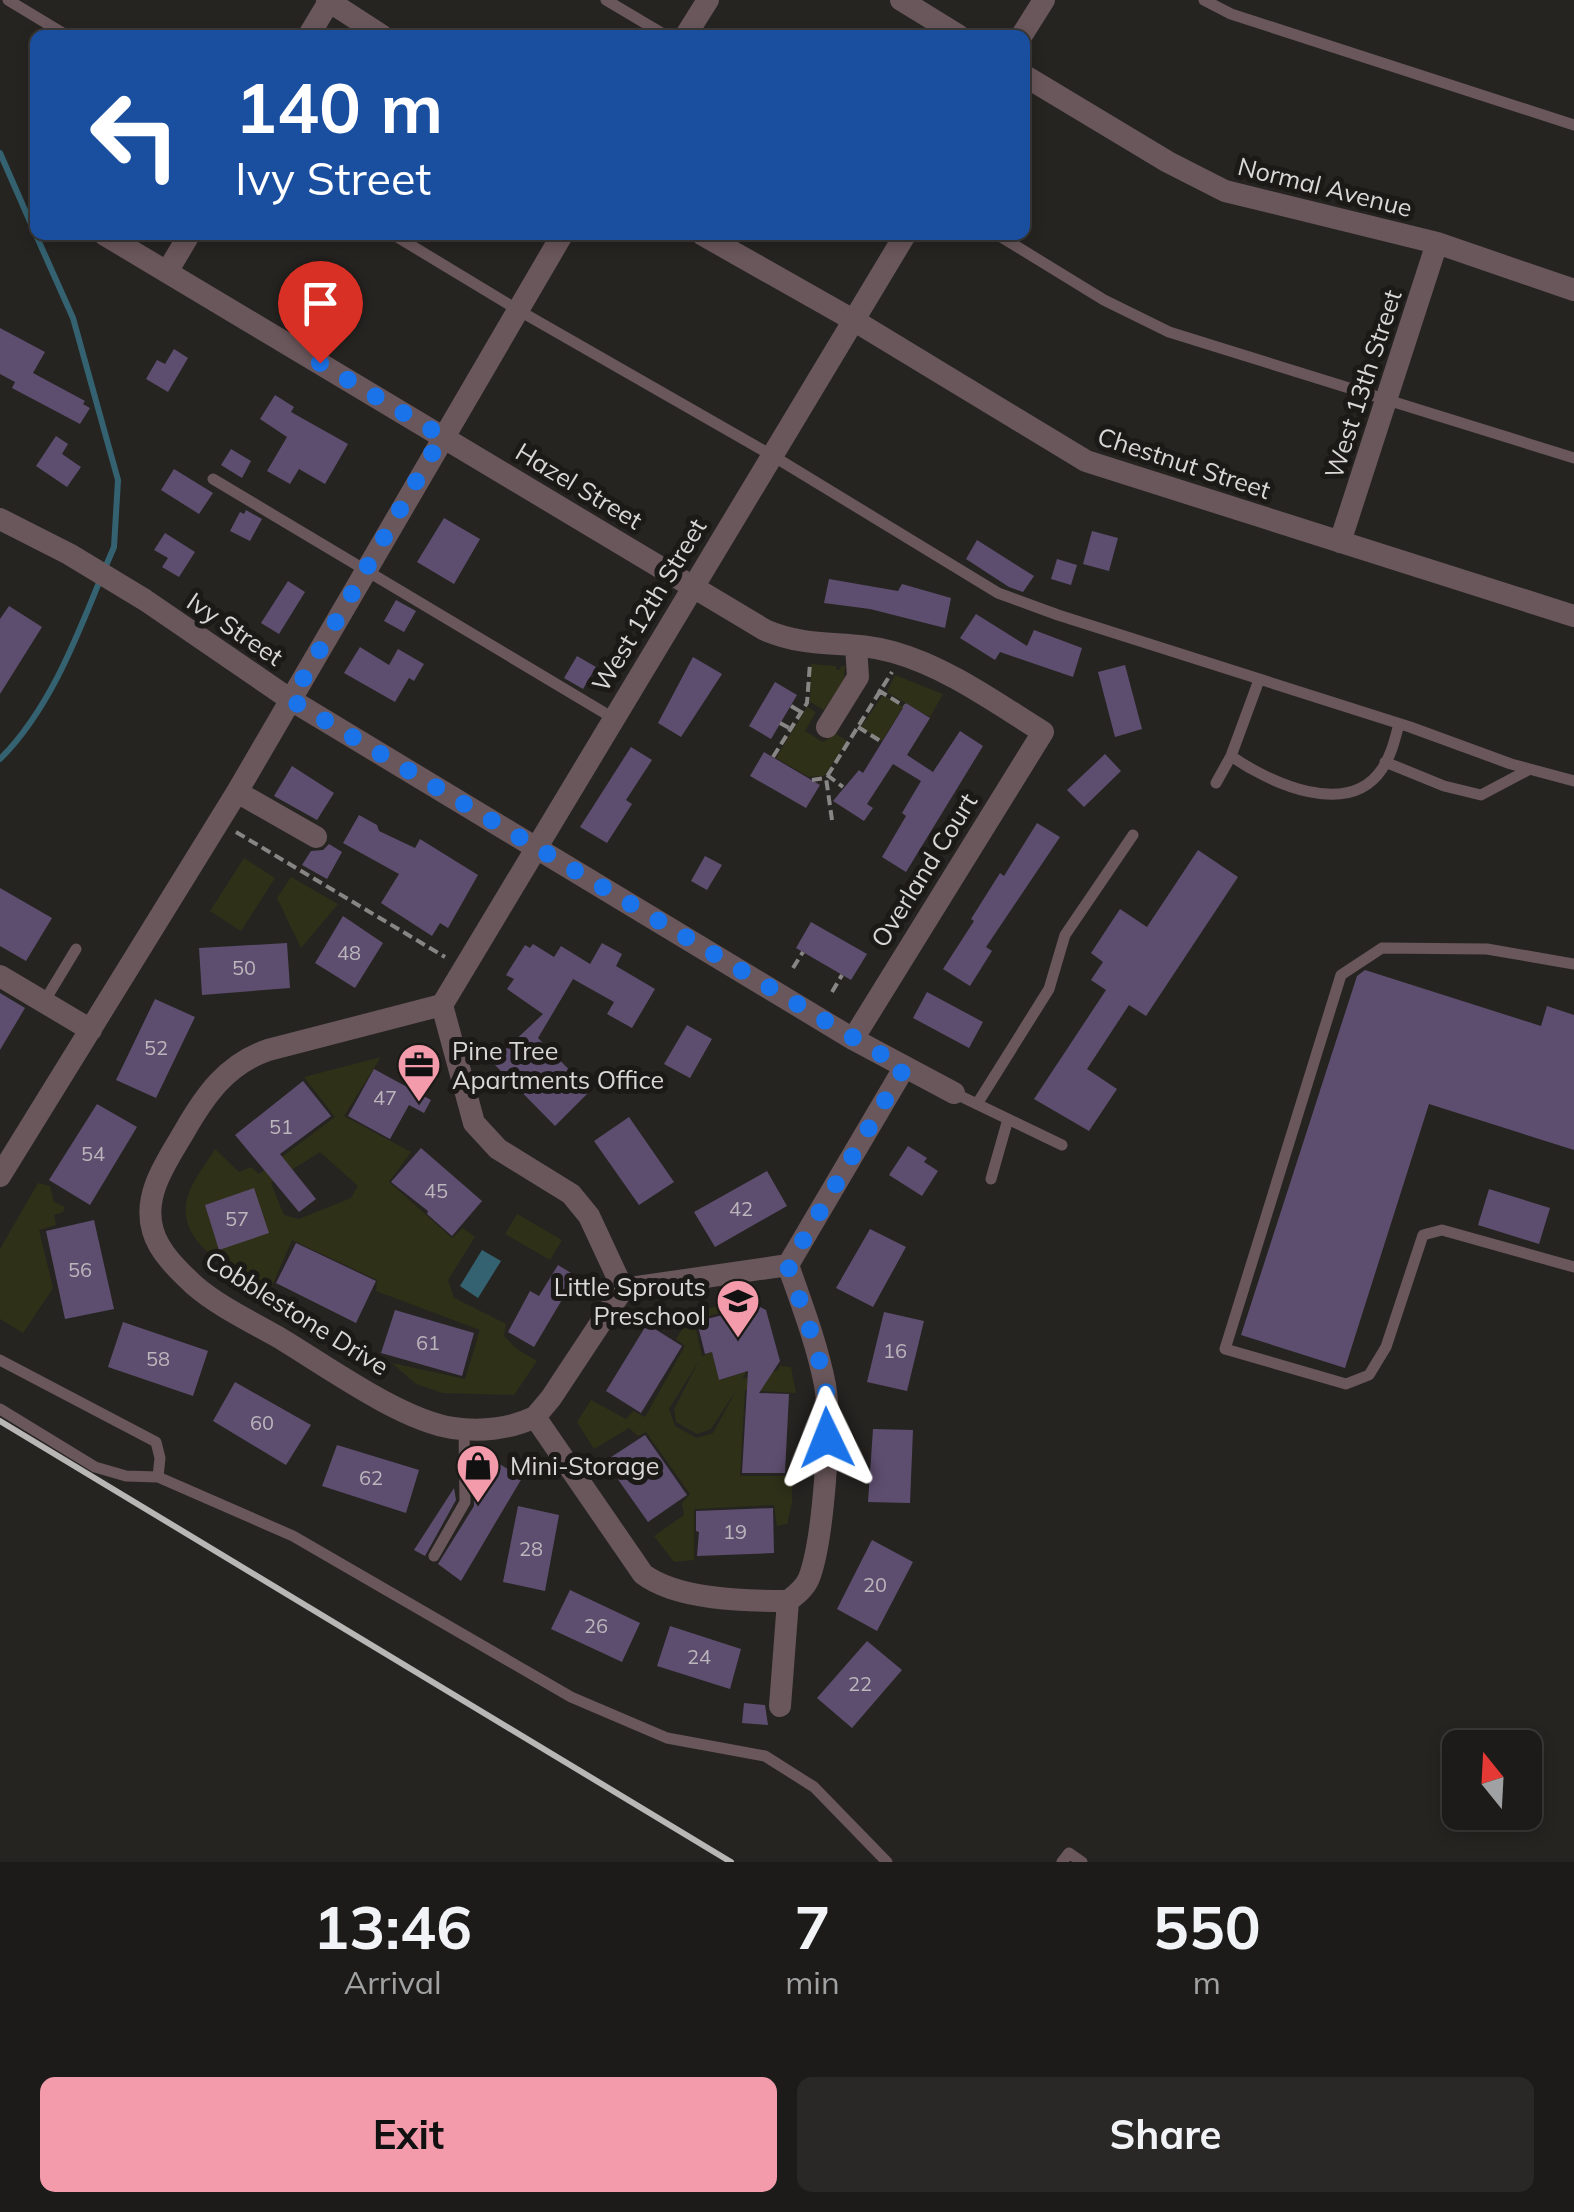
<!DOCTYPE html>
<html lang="en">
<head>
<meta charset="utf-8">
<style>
  body { margin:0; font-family:Mulish,sans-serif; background:#292826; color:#f1f3f6; height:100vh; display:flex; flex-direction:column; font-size:38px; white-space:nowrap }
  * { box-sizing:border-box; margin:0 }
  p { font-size:32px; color:#a0a1a2 }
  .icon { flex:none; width:55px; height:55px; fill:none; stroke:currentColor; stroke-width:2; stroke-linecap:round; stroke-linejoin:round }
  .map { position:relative; height:1862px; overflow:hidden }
  .sheet { display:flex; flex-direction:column; background:#1c1b19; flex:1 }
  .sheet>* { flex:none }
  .banner { position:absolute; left:30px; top:30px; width:1000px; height:210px; border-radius:15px; box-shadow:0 5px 15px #0003,0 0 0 2px #3a3938; background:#1a4fa0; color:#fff; overflow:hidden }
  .needle { width:65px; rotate:342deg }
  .tools { position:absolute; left:1442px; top:1730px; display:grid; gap:20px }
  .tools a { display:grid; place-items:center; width:100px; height:100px; border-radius:15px; background:#1c1b19; box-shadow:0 5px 15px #0003,0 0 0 2px #3a3938; font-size:50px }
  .pin { position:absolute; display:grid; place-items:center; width:85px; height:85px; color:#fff; margin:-102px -42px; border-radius:50% 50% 50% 0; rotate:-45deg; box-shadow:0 0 10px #0007 }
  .pin .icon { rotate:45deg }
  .me { position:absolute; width:110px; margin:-55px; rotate:358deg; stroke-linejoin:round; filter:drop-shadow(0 0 8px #0008) }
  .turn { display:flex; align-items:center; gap:35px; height:210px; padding:0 40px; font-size:45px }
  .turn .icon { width:130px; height:130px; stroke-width:2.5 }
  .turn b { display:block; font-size:70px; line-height:85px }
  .eta { display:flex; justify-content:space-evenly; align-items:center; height:170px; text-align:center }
  .eta b { font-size:60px; font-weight:700; line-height:70px }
  .button { display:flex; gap:20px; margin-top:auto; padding:20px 40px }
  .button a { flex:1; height:115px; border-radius:15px; background:#f39aab; color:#111; font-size:40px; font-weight:700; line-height:115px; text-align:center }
  .button a+a { background:#292826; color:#f1f3f6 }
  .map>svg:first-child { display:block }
</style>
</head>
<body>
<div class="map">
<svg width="1574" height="1862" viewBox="0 0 1574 1862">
  <rect width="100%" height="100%" fill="#262421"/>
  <path fill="#2f3018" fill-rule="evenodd" d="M811,664L836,666V669L840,670L841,666H845L844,680L824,710L810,702Z
    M895,675L943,694L930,717L887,692Z
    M883,695L903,707L882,741L861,727Z
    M807,707L816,712L805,731L823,742L836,734L847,741L824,776L809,777L776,758Z
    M244,858L275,878L241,931L210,911Z
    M291,877L338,904L301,948L277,898Z
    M381,1057L344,1116L411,1152L389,1182L452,1238L463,1228L475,1237L448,1280L454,1298L506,1324L504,1336L517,1349L537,1361L514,1395L443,1393L416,1384L392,1363L465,1379L480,1330L376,1291L377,1280L292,1240L269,1293C235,1272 168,1242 190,1190C196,1176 207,1162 215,1149L239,1172L251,1167L259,1174L335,1117L304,1077ZM320,1152L358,1186L351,1198L299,1219L284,1215L271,1183Z
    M38,1183L50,1186L54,1202L65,1207L63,1212L54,1215L56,1225L39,1230L53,1288L23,1333L0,1319V1249Z
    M517,1214L562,1240L550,1260L505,1234Z
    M752,1301L753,1304L700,1318L695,1325L702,1356L712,1352L719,1380L746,1372L742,1379L778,1370L780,1366L791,1367L796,1393L745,1390L740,1476H792V1503L787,1524L777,1526L774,1505L694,1509V1560L674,1562L654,1536L684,1515L682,1503L690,1494L646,1432L638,1436L629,1428L594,1449L577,1422L591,1400L626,1419L633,1411L645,1417L685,1346L676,1339L684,1326V1312ZM700,1359L674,1409L676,1422L697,1434L711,1429L737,1389L713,1433L697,1438L675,1426L669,1409Z"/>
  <path fill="#346271" d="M482,1250L501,1261L478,1298L460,1286Z"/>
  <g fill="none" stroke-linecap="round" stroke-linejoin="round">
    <path stroke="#346271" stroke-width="6" d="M0,153L35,233
      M36,235L73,318L118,480L114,547L105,568
      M0,759C48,711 75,642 100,580"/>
  </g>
  <path fill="#5d4e6f" d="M0,328L45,352L33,373L85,401L83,404L90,408L80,424L12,388L15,382L0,374Z
    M174,349L188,358L168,392L146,379L157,360L165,364Z
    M275,395L294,407L291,412L348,444L325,484L299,469L290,484L267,471L287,437L260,419Z
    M56,436L68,444L62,454L81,467L67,487L36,466Z
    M231,449L251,461L242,478L221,465Z
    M174,469L213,493L199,514L161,490Z
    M246,510L262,519L250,541L230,531L240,512L244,514Z
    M444,518L480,539L454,584L417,562Z
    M1092,531L1118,538L1109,571L1083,564Z
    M165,533L195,552L179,577L162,567L168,558L154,550Z
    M977,540L1034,576L1023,592L1009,587L966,559Z
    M1057,559L1077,565L1071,585L1051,579Z
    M829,579L898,591L902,584L951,598L945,628L870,609L824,603Z
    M288,581L305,592L279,634L261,623Z
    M396,600L416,611L404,632L384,621Z
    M9,606L42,627L0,694V619Z
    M976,614L1027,646L1034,630L1082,648L1073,677L1000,652L995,660L960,638Z
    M360,647L389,665L398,649L424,664L414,681L409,678L395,702L344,673Z
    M577,656L596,667L583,689L564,678Z
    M693,657L722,674L681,737L658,723Z
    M1125,665L1142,729L1115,737L1098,672Z
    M775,682L797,695L771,739L749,726Z
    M906,703L930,718L907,755L933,772L960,731L983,746L906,872L882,857L906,816L902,813L921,781L893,764L867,804L873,808L864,821L833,801L859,770L863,773Z
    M631,747L652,760L626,800L632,804L607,843L580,827Z
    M764,752L820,785L806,808L750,776Z
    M1105,754L1121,771L1084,807L1067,790Z
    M292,766L334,793L317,820L274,796Z
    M359,815L377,825L379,831L415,848L420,839L478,875L448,928L440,923L432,936L381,903L399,874L343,843Z
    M1037,823L1060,837L986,947L992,951L970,986L943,969L974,921L971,919L1000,873L1004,876Z
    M329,844L342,852L327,879L302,865L311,851L323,850Z
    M1198,850L1238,877L1146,1016L1129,1005L1087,1069L1117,1089L1089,1131L1034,1099L1106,990L1091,980L1103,962L1091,953L1120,909L1147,927Z
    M705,856L722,865L707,890L691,881Z
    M0,888L52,918L26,961L0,946Z
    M343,916L383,943L355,988L315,963Z
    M811,922L867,954L851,980L796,948Z
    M287,943L290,988L202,995L199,948Z
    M602,943L622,954L616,966L655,989L632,1028L607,1014L614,1002L573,979L538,1038L590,1091L555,1126L492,1062L543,1014L507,989L514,979L506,975L525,945L530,948L533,944L554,957L561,946L590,964Z
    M1365,970L1541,1026L1547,1006L1574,1015V1150L1429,1104L1345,1368L1241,1335L1357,976Z
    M927,992L983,1022L969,1048L913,1018Z
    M0,993L25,1008L0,1050Z
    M155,999L195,1017L156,1098L116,1080Z
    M687,1025L712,1039L690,1078L664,1064Z
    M374,1069L431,1100L424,1113L409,1105L390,1139L348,1116Z
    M303,1081L331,1116L280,1154L316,1199L299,1212L235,1135Z
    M97,1104L137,1127L90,1205L49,1180Z
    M629,1117L674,1182L639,1205L594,1141Z
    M908,1146L927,1158L924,1162L938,1171L922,1196L889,1175Z
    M421,1148L482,1201L452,1236L427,1214L428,1211L391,1182Z
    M767,1171L787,1206L715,1247L694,1212Z
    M254,1188L269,1233L219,1250L205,1205Z
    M1489,1189L1550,1208L1539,1244L1478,1225Z
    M94,1220L114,1309L65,1319L46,1231Z
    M870,1229L906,1247L873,1307L836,1288Z
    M296,1243L376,1281L356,1323L276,1283Z
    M558,1265L576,1276L534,1347L508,1332L530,1291L539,1296Z
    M758,1306L766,1310L780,1361L759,1393L789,1394L785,1473H742L748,1371L719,1380L712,1352L705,1354L698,1326L703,1320Z
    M395,1310L474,1333L462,1376L381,1353Z
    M884,1312L924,1321L907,1391L867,1382Z
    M123,1322L208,1351L193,1396L108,1367Z
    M647,1324L682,1346L641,1413L606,1391Z
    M235,1382L311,1425L286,1465L213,1421Z
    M873,1429L913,1430L910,1503L868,1502Z
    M645,1435L687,1495L648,1522L605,1461Z
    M337,1445L419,1470L406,1513L322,1486Z
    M482,1453L522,1478L461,1581L438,1564L474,1506V1466Z
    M454,1488L456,1500L425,1556L414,1550Z
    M518,1506L559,1515L545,1591L503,1582Z
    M773,1508L774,1553L697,1556L699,1532L696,1531V1511Z
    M872,1540L913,1562L877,1631L837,1609Z
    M570,1590L640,1623L622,1662L551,1629Z
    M670,1626L741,1649L730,1689L657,1666Z
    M867,1641L902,1670L852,1728L817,1698Z
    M744,1703L765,1705L768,1725L742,1723Z"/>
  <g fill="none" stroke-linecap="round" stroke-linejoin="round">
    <path stroke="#888684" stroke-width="4" stroke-dasharray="10 5" stroke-linecap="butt" d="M878,690L904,706
      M791,706L801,712
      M780,723L791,729
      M858,727L882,742
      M773,757L807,703L810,663
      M827,775L843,787
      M812,780L826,778
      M832,820L826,778L892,672
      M236,832L445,957
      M793,968L803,952
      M832,992L842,975
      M755,1290L758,1300"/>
    <path stroke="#6a575b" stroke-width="11" d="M8,0L66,35
      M606,0L665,35
      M1204,0L1231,14L1574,125
      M394,235L518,310L773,456L998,593L1058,615L1410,727L1511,764L1574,781
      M998,235L1104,300L1169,332L1574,458
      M213,479L613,718
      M1231,756C1268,782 1348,820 1382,769C1391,756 1395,739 1399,724
      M1385,762L1444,786L1481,795L1530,769
      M1216,783L1231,756L1259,680
      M1574,964L1487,949L1382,948L1341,975L1225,1349L1346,1384L1369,1375L1386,1347L1423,1235L1442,1230L1574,1267
      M44,1002L76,949
      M954,1093L1062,1145
      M977,1104L1049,989L1065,935L1133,835
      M991,1179L1008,1119
      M0,1360L156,1442L160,1458L158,1477L293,1536L571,1697L667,1738L765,1756L814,1787L887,1862
      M0,1409L95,1467L126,1476L158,1477
      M434,1556L465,1502L464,1429
      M1062,1862L1069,1853L1082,1862"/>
    <path stroke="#6a575b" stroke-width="22" d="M327,0L381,35
      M901,0L958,35
      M309,35L330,0
      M686,35L708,0
      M1022,35L1044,0
      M1025,76L1168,162L1225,191L1437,243L1574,290
      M105,235L765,630C812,650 848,639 893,652C947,667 996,703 1043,732L853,1039
      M703,235L855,321L1086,461L1574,616
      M167,272L189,235
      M0,519L69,554L145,600L291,700L853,1039L954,1093
      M1340,542L1437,243
      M827,727L858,677L856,646
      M237,792L316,837
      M0,976L91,1030
      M442,1005L905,235
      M442,1005L268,1050C227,1064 205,1095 184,1132C167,1161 142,1195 153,1231C159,1252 178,1270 194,1285C218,1306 250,1321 278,1337C325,1365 400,1420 453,1428C480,1432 510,1429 535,1417
      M442,1005L474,1123L498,1149L571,1194L589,1216L623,1289
      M0,1176L237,792L562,235
      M788,1265L623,1289L551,1398L535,1417L643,1574C677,1600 746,1601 788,1601C796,1595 805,1588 809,1578C823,1542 832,1424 825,1385C817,1344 802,1305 788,1265L904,1068
      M780,1706L788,1601"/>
    <path stroke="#b9b7b5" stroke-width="6" d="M0,1421L731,1862"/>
  </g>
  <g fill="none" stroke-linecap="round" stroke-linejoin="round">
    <path stroke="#1a73e8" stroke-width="18" stroke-dasharray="0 32.4" d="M320,363L442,436L291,700L904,1068L788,1266L816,1347L826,1389L827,1438"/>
  </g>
  <defs>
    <symbol id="office-pin" viewBox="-11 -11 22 30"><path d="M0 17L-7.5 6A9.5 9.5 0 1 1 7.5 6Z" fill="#f39aab" stroke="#1c1a17"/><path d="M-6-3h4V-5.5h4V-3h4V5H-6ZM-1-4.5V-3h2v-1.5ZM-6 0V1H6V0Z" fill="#111"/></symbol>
    <symbol id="school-pin" viewBox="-11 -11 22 30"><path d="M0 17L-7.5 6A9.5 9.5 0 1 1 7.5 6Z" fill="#f39aab" stroke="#1c1a17"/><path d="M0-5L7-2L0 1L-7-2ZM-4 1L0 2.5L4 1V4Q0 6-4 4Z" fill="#111"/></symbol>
    <symbol id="shop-pin" viewBox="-11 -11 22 30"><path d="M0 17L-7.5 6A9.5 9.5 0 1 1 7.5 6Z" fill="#f39aab" stroke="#1c1a17"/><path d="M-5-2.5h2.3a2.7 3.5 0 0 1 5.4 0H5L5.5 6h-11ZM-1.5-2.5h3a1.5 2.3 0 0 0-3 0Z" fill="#111"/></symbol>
  </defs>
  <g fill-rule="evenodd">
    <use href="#office-pin" x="394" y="1040" width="50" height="68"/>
    <use href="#school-pin" x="713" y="1276" width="50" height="68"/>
    <use href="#shop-pin" x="453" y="1441" width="50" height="68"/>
  </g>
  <g text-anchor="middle" stroke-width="10" stroke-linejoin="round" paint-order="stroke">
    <g font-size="20" fill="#bbb6bc">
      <text x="349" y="960">48</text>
      <text x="244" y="975">50</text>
      <text x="156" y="1055">52</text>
      <text x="385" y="1105">47</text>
      <text x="281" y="1134">51</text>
      <text x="93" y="1161">54</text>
      <text x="436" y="1198">45</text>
      <text x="741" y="1216">42</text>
      <text x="237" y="1226">57</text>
      <text x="80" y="1277">56</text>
      <text x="428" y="1350">61</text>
      <text x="895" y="1358">16</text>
      <text x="158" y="1366">58</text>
      <text x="262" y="1430">60</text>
      <text x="371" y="1485">62</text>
      <text x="735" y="1539">19</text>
      <text x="531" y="1556">28</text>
      <text x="875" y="1592">20</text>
      <text x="596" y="1633">26</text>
      <text x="699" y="1664">24</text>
      <text x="860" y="1691">22</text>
    </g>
    <g font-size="25" fill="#dad8d6" stroke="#1c1a17">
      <text transform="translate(1325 187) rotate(14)" y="9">Normal Avenue</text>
      <text transform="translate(1363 384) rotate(-72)" y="9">West 13th Street</text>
      <text transform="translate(1184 463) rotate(18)" y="9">Chestnut Street</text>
      <text transform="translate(579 486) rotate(31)" y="9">Hazel Street</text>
      <text transform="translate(649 605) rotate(-59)" y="9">West 12th Street</text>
      <text transform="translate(235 629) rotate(34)" y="9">Ivy Street</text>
      <text transform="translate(924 870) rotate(-58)" y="9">Overland Court</text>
      <text transform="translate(297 1313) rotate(32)" y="9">Cobblestone Drive</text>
    </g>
    <g font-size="25" fill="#dad8d6" stroke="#1c1a17" text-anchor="start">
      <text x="452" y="1060">Pine Tree<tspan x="452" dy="29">Apartments Office</tspan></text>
      <text x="706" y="1296" text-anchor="end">Little Sprouts<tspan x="706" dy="29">Preschool</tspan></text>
      <text x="510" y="1475">Mini-Storage</text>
    </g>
  </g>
</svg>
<div class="tools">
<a><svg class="needle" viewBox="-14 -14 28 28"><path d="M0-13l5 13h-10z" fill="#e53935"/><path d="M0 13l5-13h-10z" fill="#a0a1a2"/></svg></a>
</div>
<div class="pin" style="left:320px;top:363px;background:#d93025"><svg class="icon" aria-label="arrive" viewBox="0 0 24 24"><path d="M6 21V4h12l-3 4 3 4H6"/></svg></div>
<svg class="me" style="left:827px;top:1438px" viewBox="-20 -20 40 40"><path d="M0-17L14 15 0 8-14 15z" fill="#1a73e8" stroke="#fff" stroke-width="4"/></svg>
<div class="banner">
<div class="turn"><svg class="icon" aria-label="left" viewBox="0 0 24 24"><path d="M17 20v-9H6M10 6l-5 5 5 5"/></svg><div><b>140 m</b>Ivy Street</div></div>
</div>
</div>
<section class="sheet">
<div class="eta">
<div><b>13:46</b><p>Arrival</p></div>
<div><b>7</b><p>min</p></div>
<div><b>550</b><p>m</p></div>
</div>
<div class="button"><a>Exit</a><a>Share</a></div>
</section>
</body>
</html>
